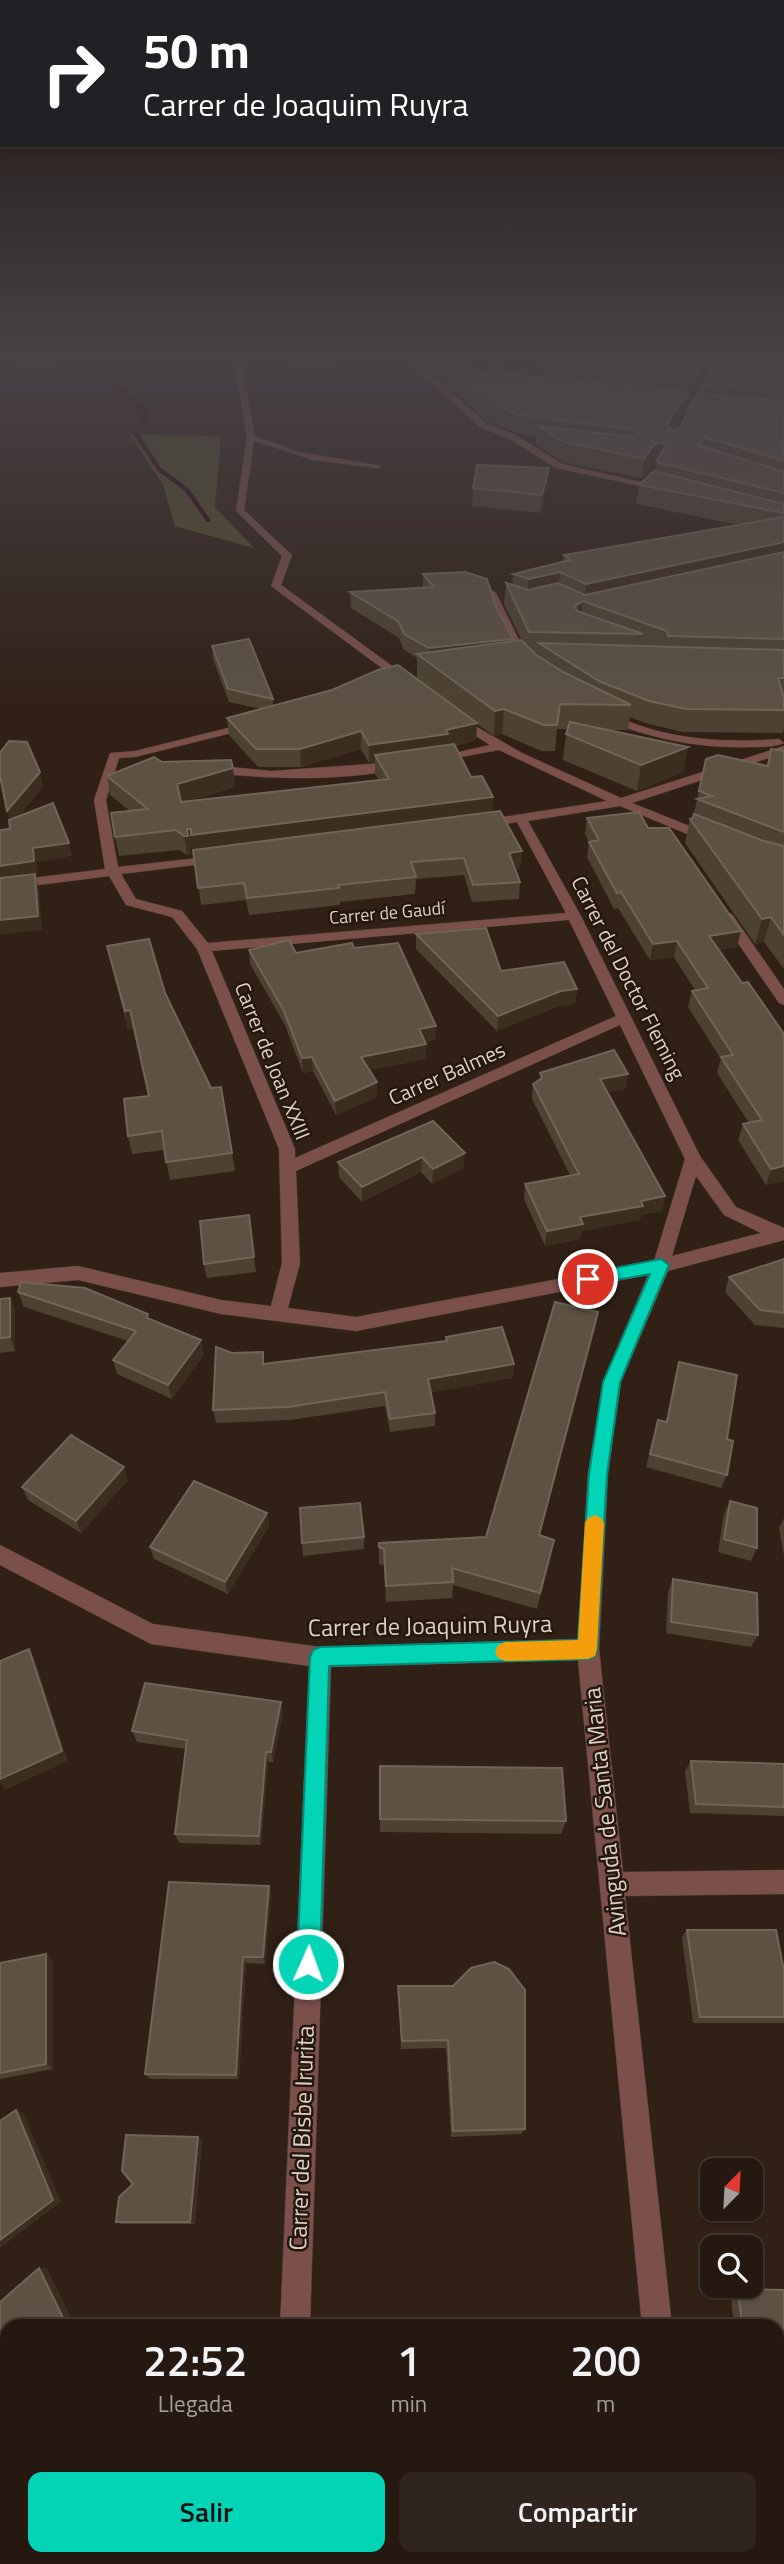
<!DOCTYPE html>
<html lang="es">
<head>
<meta charset="utf-8">
<style>
  body { margin:0; font-family:"Titillium Web",sans-serif; background:#30251e; color:#f1f3f6; height:100vh; display:flex; flex-direction:column; font-size:26px; white-space:nowrap }
  * { box-sizing:border-box; margin:0 }
  p { font-size:23px; color:#a3a09f }
  .icon { flex:none; width:38px; height:38px; fill:none; stroke:currentColor; stroke-width:2; stroke-linecap:round; stroke-linejoin:round }
  .map { position:relative; flex:1; overflow:hidden }
  .side { position:absolute; left:0px; top:2319px; width:784px; height:247px; display:flex; flex-direction:column; background:#241810; border-radius:21px 21px 0 0; box-shadow:0 2px 5px #0004,0 0 0 2px #413730 }
  .side>* { flex:none }
  .banner { position:absolute; left:0px; top:0px; width:784px; height:147px; box-shadow:0 2px 5px #0004,0 0 0 2px #413730; background:#202124; color:#fff; overflow:hidden }
  .needle { width:46px; rotate:24deg }
  .fabs { position:absolute; left:700px; top:2158px; display:grid; gap:14px }
  .fabs a { display:grid; place-items:center; width:63px; height:63px; border-radius:14px; background:#241810; box-shadow:0 2px 5px #0004,0 0 0 2px #413730; font-size:35px }
  .pin { position:absolute; display:grid; place-items:center; width:60px; height:60px; color:#fff; margin:-30px; border:4px solid #fff; border-radius:50%; box-shadow:0 2px 7px #0007 }
  .me { position:absolute; width:77px; margin:-38px; rotate:2deg; stroke-linejoin:round; filter:drop-shadow(0 0 5px #0008) }
  .turn { display:flex; align-items:center; gap:24px; height:147px; padding:0 28px; font-size:32px }
  .turn .icon { width:91px; height:91px; stroke-width:2.5 }
  .turn b { display:block; font-size:49px; line-height:60px }
  .eta { display:flex; justify-content:space-evenly; align-items:center; height:119px; text-align:center }
  .eta b { font-size:42px; font-weight:600; line-height:49px }
  .action { display:flex; gap:14px; margin-top:auto; padding:14px 28px }
  .action a { flex:1; height:80px; border-radius:14px; background:#01d5b6; color:#111; font-size:28px; font-weight:600; line-height:80px; text-align:center }
  .action a+a { background:#30251e; color:#f1f3f6 }
  .map>svg:first-child { display:block }
</style>
</head>
<body>
<div class="map">
<svg width="784" height="2564" viewBox="0 0 784 2564">
  <rect width="100%" height="100%" fill="#302016"/>
  <path fill="#524e29" d="M130,434L221,437L215,507L254,548L175,526L163,485Z"/>
  <g fill="none" stroke-linecap="round" stroke-linejoin="round">
    <path stroke="#2d0312" stroke-width="4.5" d="M78,354L147,413L141,425
      M136,434L159,469L187,490L208,520"/>
    <defs>
      <path id="minor" d="M233,354H240L255,436L299,452L382,466L378,468L313,460L254,441L244,510L292,555L281,585L410,679V683H402L271,586L282,556L236,511L247,437Z
        M386,354H397L415,359L487,424L514,434L562,464L667,488L663,491L556,468L508,438L481,428L409,363Z
        M490,354H497L504,370L491,386L487,384L496,370Z
        M686,354C700,354 708,361 717,371L689,414L685,412L709,371L701,363Z
        M491,590L496,593L530,662L529,664L520,662L486,593Z
        M608,715C624,719 639,726 654,730C695,741 737,742 779,739L784,743C775,747 763,747 752,747C701,749 652,739 604,720L602,718Z
        M455,719H463L522,753L621,798L784,746V753L632,803L712,835V841H704L620,806L528,821L581,916L700,1156L736,1207L784,1228V1240L668,1271L621,1382L608,1474L599,1649L623,1872L784,1870V1894L625,1896L672,2326H642L578,1660L331,1667L310,2326H280L309,1666L151,1644L0,1565V1545L153,1624L320,1647L578,1639L588,1474L603,1382L648,1275L356,1331L221,1314L78,1280L0,1287V1273L78,1266L221,1300L271,1306L282,1263L279,1149L197,949L172,917L126,905L109,876L0,890V882L105,869L94,800L110,753L135,751L252,722L256,723V727L135,757L119,758L106,800L118,867L224,855L225,858L219,862L121,874L136,899L182,911L208,943L566,913L517,822L483,828L477,824L483,820L607,801L499,750L433,762V758L490,745L455,723ZM569,920L616,1016L295,1158V1149L212,951ZM620,1025L685,1159L654,1261L356,1317L288,1308L300,1263L296,1171ZM696,1176L724,1215L761,1233L672,1256Z
        M399,762L403,764V768C340,782 273,779 210,773L204,769L210,765L271,771Z
        M727,913L732,914L784,989V1005L779,1003L720,917Z
        M777,2471H784V2503H777Z
        M289,2558H321L323,2564H291Z
        M648,2558H680L679,2564H647Z"/>
    </defs>
    <use href="#minor" stroke="#4b3c33" stroke-width="1"/>
    <use href="#minor" fill="#7b504a" fill-rule="evenodd"/>
  </g>
  <path fill="#4d4232" fill-rule="evenodd" d="M285,354H333L334,357L335,369L292,372Z
    M406,354H469L471,370L474,373L547,378L531,354H784V727L783,733L682,732L645,723L630,717L628,730H608L688,747L683,772L637,791L563,760L566,734L567,729H557L555,751H541L502,734L494,736L477,724L476,740L455,746L471,777L493,797L492,812L522,851L520,868L515,869L520,882L519,899L472,902L464,875L416,879L415,894L340,902V905L249,915L246,900L201,905L193,848H190L191,855H187L179,850L119,856L115,837L130,811L110,795L107,776L162,762L235,787L185,802L379,780L375,774V762L369,763L361,749L301,767H258L229,735L227,718L261,709L229,702L213,659L212,646L273,699V705L417,678V658L404,650L399,638L351,608L350,592L423,588V574L496,607L513,641H522L504,604L506,583L512,585L513,574L563,562L564,555L739,525L636,504L639,485L655,471L656,463H652L641,478L563,462L536,445V436L518,433L488,422L447,385V375L432,372ZM708,359L715,366L705,385L704,394L680,427L675,430H673L684,410L685,401H690L706,371Z
    M548,486L540,513L472,506L473,488Z
    M771,749L784,751V969L764,942L755,944L685,843L690,819L693,818L706,759L767,765Z
    M587,818L648,828L737,947L718,950L784,1181L766,1185L738,1140L743,1124L749,1123L717,1073L721,1059L688,1007L692,991L695,990L674,957L650,960L618,908L614,909L587,857L589,842L585,834Z
    M416,934L501,971L577,989L575,1004L559,1006L497,1031L416,949Z
    M107,946L165,993L232,1153L235,1171L170,1180L164,1150L132,1154L128,1136L149,1096L134,1028L128,1029Z
    M354,948L436,1026L435,1040L425,1042L426,1044V1059L369,1070L377,1097L336,1115L313,1071L303,1073L285,1025L250,964L249,950L296,953Z
    M540,1073L628,1074L625,1089L607,1092L665,1196L662,1211L641,1215L640,1220L582,1231L580,1239L545,1246L524,1199L525,1184L570,1175L532,1099L533,1084L540,1080Z
    M433,1121L464,1168L432,1184L421,1172L362,1202L339,1177L338,1162Z
    M249,1215L256,1272L207,1278L204,1264Z
    M784,1259V1328L755,1325L725,1292L729,1277Z
    M18,1292L150,1319L204,1354L172,1399L117,1374L113,1360L128,1341L24,1307Z
    M10,1298L15,1312V1351L0,1353V1299Z
    M598,1312L594,1332L540,1535L551,1556L537,1609L453,1585L452,1598L386,1602L384,1565L379,1564V1547L486,1537Z
    M446,1337L513,1378L431,1392L435,1413V1426L390,1432L385,1406L290,1420L216,1423L213,1410L232,1353L265,1364L445,1341Z
    M679,1362L727,1475L721,1488L646,1467L658,1420L666,1422L675,1376Z
    M128,1480L81,1533L28,1500L22,1487Z
    M730,1501L757,1548L751,1561L718,1552L724,1514Z
    M267,1513L269,1526L228,1594L154,1559L150,1547Z
    M784,1518V1556L779,1528Z
    M364,1537V1549L303,1556L302,1543Z
    M673,1579L758,1635L751,1647L666,1633L668,1592Z
    M283,1713L273,1762H268L261,1845L179,1843L175,1834L186,1749L137,1742L132,1731Z
    M691,1761L784,1764V1816L690,1813L685,1771Z
    M380,1819L566,1821L561,1834L380,1832Z
    M269,1886L271,1894L265,1964L246,1963L239,2079H150L145,2074Z
    M687,1930L784,1971V2023H693L682,1937Z
    M46,1954L53,1961V2069L0,2079V1963Z
    M398,1986H453L525,2129L521,2134L451,2137L446,2048L401,2049Z
    M198,2137L202,2140L195,2224H122L116,2222L133,2184Z
    M730,2289H738L777,2326H734Z"/>
  <path fill="#3b2e20" d="M52,354H54V370L23,375L20,364Z
    M709,354L706,371L690,401L692,383Z
    M687,392L684,410L665,444L667,425Z
    M663,443L660,462H656V463H652L641,478L644,459L655,444Z
    M549,468L548,486L540,513L542,495Z
    M784,542V559L584,601L586,584Z
    M560,572L558,593L527,600L529,579Z
    M583,601L581,623L575,606Z
    M513,639L512,655L428,662L429,648Z
    M504,709L502,734L494,736L495,711Z
    M477,723L476,740L447,747L375,755V762L369,763V745L446,730Z
    M361,731V749L301,767L300,749Z
    M688,747L683,772L637,791L641,765Z
    M233,768L235,787L180,803L177,784Z
    M40,772L43,787L11,826L7,811Z
    M493,797L492,816L194,855L193,848H190L191,855H187L184,836L187,829Z
    M69,843L72,856L37,862L38,875H35L39,888L42,930L0,935V866L33,848Z
    M522,851L520,868L508,870L509,853Z
    M771,917L764,942L755,944L762,919Z
    M741,931L737,947L705,952L709,936Z
    M677,941L674,957L650,960L653,944Z
    M577,989L575,1004L559,1006L497,1031L498,1016L561,991Z
    M130,1010L134,1028L128,1029L125,1011Z
    M436,1026L435,1040L419,1043V1029Z
    M426,1044V1059L361,1071V1057Z
    M312,1057L313,1071L303,1073L302,1058Z
    M628,1074L625,1089L597,1094L600,1079Z
    M377,1082V1097L336,1115L335,1101Z
    M465,1153L464,1168L432,1184L433,1169Z
    M422,1157L421,1172L362,1202V1187Z
    M784,1166V1181L766,1185L771,1169Z
    M665,1196L662,1211L641,1215L640,1220L582,1231L580,1239L545,1246L547,1231L580,1217L641,1201Z
    M10,1298L15,1312V1351L10,1337Z
    M598,1312L594,1332L535,1552L539,1535Z
    M201,1340L204,1354L172,1399L168,1385Z
    M514,1364L513,1378L428,1393V1379Z
    M124,1467L128,1480L81,1533L76,1521Z
    M267,1513L269,1526L228,1594L225,1582Z
    M29,1649L35,1660L68,1761L5,1790L0,1783V1779Z
    M281,1702L283,1713L273,1762L271,1752Z
    M266,1752L268,1762L261,1845L259,1836Z
    M269,1886L271,1894L265,1964L263,1957Z
    M46,1954L53,1961V2069L46,2064Z
    M243,1957L246,1963L239,2079L236,2075Z
    M16,2110L24,2114L61,2202L0,2248V2240Z
    M198,2137L202,2140L195,2224L190,2222Z
    M39,2268H47L75,2326H67Z
    M7,2419V2425L0,2430V2426Z
    M107,2558H116L117,2564H108Z"/>
  <path fill="#5c5143" stroke="#706558" stroke-width="2" d="M23,354H52V359L20,364Z
    M289,354H333L334,357L291,359Z
    M424,354H469L471,366L432,360Z
    M544,354H709L692,383L548,368H553Z
    M722,354H784V364L721,356Z
    M715,366L784,372V393L705,385Z
    M447,368L473,370L474,373L491,372L687,392L667,425L669,428L675,430L680,427L699,394L784,401V461L704,437L698,445L784,472V493L656,462L665,447L663,443L655,444L644,459L565,442L537,426L633,437L640,433L638,430L519,415L489,403Z
    M477,465L549,468L542,495L473,488Z
    M654,471L784,504V513L639,485Z
    M784,517V542L586,584L560,572L529,579L513,574L570,560L564,555Z
    M784,552V639L668,636L667,631L583,601L575,606L577,611L643,634L529,632L506,583L528,590L558,583L585,595Z
    M465,572L487,579L496,607L513,639L429,648L404,634L399,622L350,592L434,587L423,574Z
    M249,639L273,699L228,689L212,646Z
    M521,640L535,654L563,672L631,705L560,704L557,725H544L504,709L495,711L417,654Z
    M539,643L784,650V678H778L784,698V710L686,709L649,701L599,681Z
    M398,665L477,723L446,730L448,734L369,745L361,731L300,749H256L227,718L332,690L378,670Z
    M570,722L688,747L641,765L566,734Z
    M9,741L27,742L40,772L7,811L0,776V753Z
    M454,744L471,777L482,776L493,797L191,835V829H187L188,836H184L176,830L115,837L111,813L148,809L107,776L154,757L162,762L231,760L233,768L177,784L181,802L389,779L375,755Z
    M771,749L784,751V832L697,799L712,796L699,791L706,759L718,755L768,766Z
    M53,803L69,843L33,848L34,861L0,866V830L10,829L9,820Z
    M500,811L522,851L509,853L520,882L473,885L464,858L411,862L416,877L338,885L339,888L247,898L244,883L198,888L193,850Z
    M639,812L648,828H669L741,931L709,936L742,983L748,982L784,1034V1166L771,1169L743,1124L762,1120L721,1057L733,1055L692,991L708,988L677,941L653,944L621,892L617,893L589,842L599,840L587,818Z
    M694,814L764,841L784,846V935L771,917L762,919L690,819L693,818Z
    M35,874L38,916L0,920V878Z
    M486,928L501,971L564,962L577,989L561,991L498,1016L416,934Z
    M149,939L165,993L211,1088L221,1087L232,1153L166,1162L162,1131L128,1136L124,1099L149,1096L130,1010L125,1011L107,946Z
    M289,940L296,953L352,943L354,948L398,943L436,1026L419,1029L426,1044L361,1057L377,1082L335,1101L312,1057L302,1058L284,1011L249,950Z
    M614,1050L628,1074L600,1079L665,1196L641,1201L643,1206L580,1217L583,1224L547,1231L525,1184L579,1174L533,1084L542,1078L540,1073Z
    M433,1121L465,1153L433,1169L422,1157L362,1187L338,1162Z
    M249,1215L254,1257L204,1264L200,1221Z
    M784,1259V1313L760,1310L729,1277Z
    M21,1282L85,1288L148,1314L147,1318L201,1340L168,1385L113,1360L136,1331L18,1292Z
    M10,1298V1337L0,1338V1299Z
    M555,1302L598,1312L539,1535L554,1540L540,1593L452,1568L453,1582L386,1586L384,1549L379,1547V1543L486,1537Z
    M502,1327L514,1364L428,1379L435,1413L390,1419L385,1392L288,1407L213,1410L216,1347L232,1353L263,1352V1364L447,1341L446,1337Z
    M679,1362L737,1375L727,1439L733,1441L727,1475L650,1454L658,1420L667,1422Z
    M71,1435L124,1467L76,1521L22,1487Z
    M194,1481L267,1513L225,1582L150,1547Z
    M730,1501L757,1508V1548L724,1539Z
    M360,1503L364,1537L302,1543L300,1508Z
    M673,1579L757,1593L758,1635L671,1622Z
    M29,1649L62,1751L0,1779V1661Z
    M145,1683L281,1702L271,1752H266L259,1836L175,1834L187,1740L132,1731Z
    M691,1761L784,1764V1807L696,1804Z
    M380,1766L562,1768L566,1821L380,1819Z
    M169,1882L269,1886L263,1957H243L236,2075L145,2074Z
    M687,1930H776L784,1971V2017H700Z
    M46,1954V2064L0,2073V1963Z
    M494,1962L509,1969L525,1990V2129L453,2131L448,2040L402,2041L398,1986H453L471,1968Z
    M16,2110L53,2200L0,2240V2121Z
    M126,2135L198,2137L190,2222H116L119,2197L133,2184L122,2171Z
    M39,2268L67,2326H7V2419L0,2426V2302Z
    M738,2289L784,2290V2431H777V2326H742Z
    M17,2558H107L108,2564H18Z"/>
  <linearGradient id="sky" x2="0" y2="1"><stop stop-color="#1a120c"/><stop offset="0.5" stop-color="#484247"/><stop offset="1" stop-color="#484247" stop-opacity="0"/></linearGradient>
  <rect width="784" height="713" fill="url(#sky)"/>
  <path fill="#01d5b6" stroke="#018a76" stroke-width="2" d="M661,1259L669,1265L620,1382L607,1474L597,1649L595,1656L588,1659L329,1666L320,1964L316,1972L308,1975L300,1972L297,1964L310,1657L313,1650L320,1647L578,1640L589,1474L603,1382L650,1274L588,1285L580,1279L588,1273Z"/>
  <path fill="#f59e0b" d="M595,1515L601,1518L604,1523L597,1649L595,1656L588,1659L505,1661L498,1658L495,1652L498,1645L505,1642L578,1640L585,1523L588,1518Z"/>
  <g text-anchor="middle" stroke-width="5" stroke-linejoin="round" paint-order="stroke">
    <g font-size="18" fill="#dbd0ca" stroke="#26170d">
      <text transform="translate(387 913) rotate(-5)" y="6">Carrer de Gaudí</text>
    </g>
    <g font-size="21" fill="#dbd0ca" stroke="#26170d">
      <text transform="translate(628 978) rotate(63)" y="7">Carrer del Doctor Fleming</text>
      <text transform="translate(272 1061) rotate(68)" y="7">Carrer de Joan XXIII</text>
      <text transform="translate(447 1074) rotate(-24)" y="7">Carrer Balmes</text>
    </g>
    <g font-size="24" fill="#dbd0ca" stroke="#26170d">
      <text transform="translate(430 1626) rotate(-1)" y="8">Carrer de Joaquim Ruyra</text>
      <text transform="translate(605 1812) rotate(-96)" y="8">Avinguda de Santa Maria</text>
      <text transform="translate(302 2138) rotate(-88)" y="8">Carrer del Bisbe Irurita</text>
    </g>
  </g>
</svg>
<div class="fabs">
<a><svg class="needle" viewBox="-14 -14 28 28"><path d="M0-13l5 13h-10z" fill="#e53935"/><path d="M0 13l5-13h-10z" fill="#a3a09f"/></svg></a>
<a><svg class="icon" aria-label="search" viewBox="0 0 24 24"><circle cx="10" cy="10" r="6"/><path d="M15 15l6 6"/></svg></a>
</div>
<div class="pin" style="left:588px;top:1279px;background:#d93025"><svg class="icon" aria-label="arrive" viewBox="0 0 24 24"><path d="M6 21V4h12l-3 4 3 4H6"/></svg></div>
<svg class="me" style="left:308px;top:1964px" viewBox="-20 -20 40 40"><circle r="17" fill="#01d5b6" stroke="#fff" stroke-width="3"/><path d="M0-11L8 9 0 5-8 9z" fill="#fff"/></svg>
<div class="banner">
<div class="turn"><svg class="icon" aria-label="right" viewBox="0 0 24 24"><path d="M7 20v-9h11M14 6l5 5-5 5"/></svg><div><b>50 m</b>Carrer de Joaquim Ruyra</div></div>
</div>
<section class="side">
<div class="eta">
<div><b>22:52</b><p>Llegada</p></div>
<div><b>1</b><p>min</p></div>
<div><b>200</b><p>m</p></div>
</div>
<div class="action"><a>Salir</a><a>Compartir</a></div>
</section>
</div>
</body>
</html>
